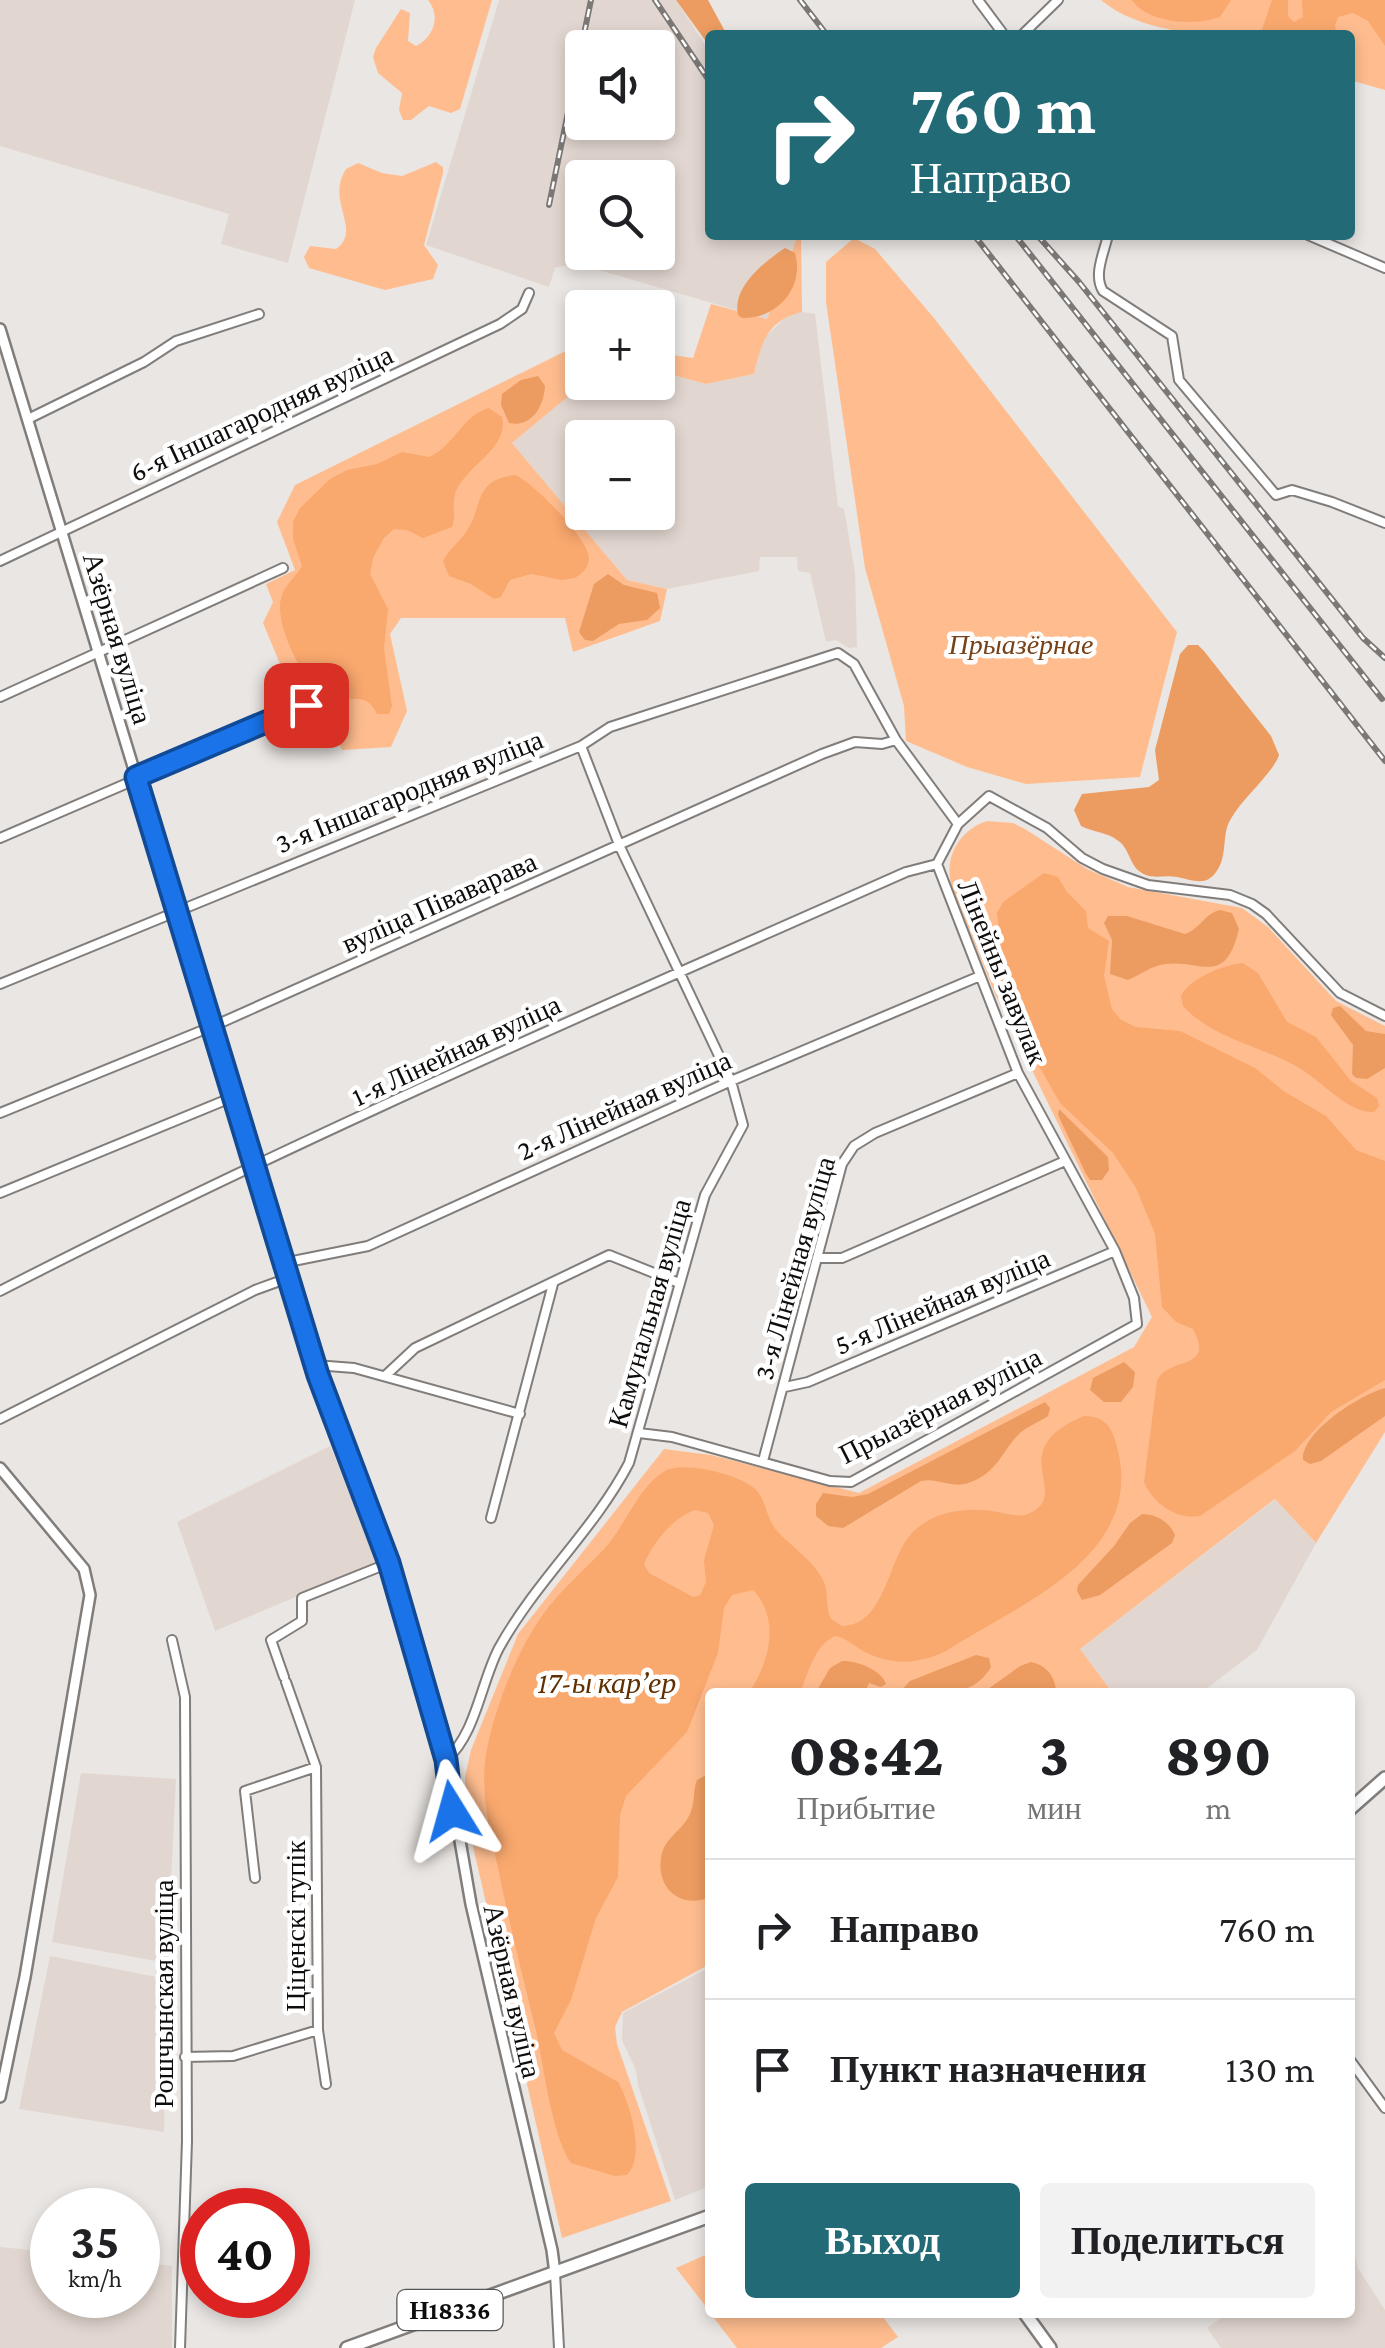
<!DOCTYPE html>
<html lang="ru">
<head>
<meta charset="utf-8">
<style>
  body { margin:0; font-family:"Crimson Pro",serif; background:#f2f2f2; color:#202124; height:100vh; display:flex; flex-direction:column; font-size:38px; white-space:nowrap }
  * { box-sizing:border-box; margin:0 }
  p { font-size:32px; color:#757577 }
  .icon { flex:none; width:55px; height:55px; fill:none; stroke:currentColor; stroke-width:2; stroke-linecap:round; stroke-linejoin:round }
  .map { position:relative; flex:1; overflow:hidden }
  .sheet { position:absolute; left:705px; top:1688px; width:650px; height:630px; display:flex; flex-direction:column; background:#fff; border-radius:10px; box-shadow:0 5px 15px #0003 }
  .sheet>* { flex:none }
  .hud { position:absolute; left:705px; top:30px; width:650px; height:210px; border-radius:10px; box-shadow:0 5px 15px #0003; background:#216a76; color:#fff; overflow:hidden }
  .tools { position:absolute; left:565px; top:30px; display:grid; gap:20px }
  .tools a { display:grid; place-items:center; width:110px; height:110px; border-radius:10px; background:#fff; box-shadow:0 5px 15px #0003; font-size:50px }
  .speed { position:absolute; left:30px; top:2188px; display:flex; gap:20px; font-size:50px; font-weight:700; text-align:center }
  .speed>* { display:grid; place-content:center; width:130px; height:130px; border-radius:50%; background:#fff; box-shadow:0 5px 15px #0003; line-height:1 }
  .speed small { font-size:25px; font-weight:400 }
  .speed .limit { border:15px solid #d22; background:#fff; color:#111 }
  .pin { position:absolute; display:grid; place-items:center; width:85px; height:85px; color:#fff; margin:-42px; border-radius:20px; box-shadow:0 5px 15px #0006 }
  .me { position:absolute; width:110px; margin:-55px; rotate:352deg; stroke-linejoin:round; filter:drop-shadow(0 0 8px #0008) }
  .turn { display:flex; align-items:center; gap:35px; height:210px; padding:0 40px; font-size:45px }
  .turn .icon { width:130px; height:130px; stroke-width:2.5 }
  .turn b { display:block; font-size:70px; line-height:85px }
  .eta { display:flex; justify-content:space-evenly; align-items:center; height:170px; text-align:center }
  .eta b { font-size:60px; font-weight:800; line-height:70px }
  .cta { display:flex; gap:20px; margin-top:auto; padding:20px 40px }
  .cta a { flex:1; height:115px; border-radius:10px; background:#216a76; color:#fff; font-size:40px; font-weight:800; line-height:115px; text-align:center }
  .cta a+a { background:#f2f2f2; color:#202124 }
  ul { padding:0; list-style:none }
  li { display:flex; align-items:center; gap:30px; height:140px; padding:0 40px; border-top:2px solid #e0e0e0 }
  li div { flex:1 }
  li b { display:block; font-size:38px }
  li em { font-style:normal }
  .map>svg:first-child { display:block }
</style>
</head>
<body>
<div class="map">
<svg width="1385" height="2348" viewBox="0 0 1385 2348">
  <rect width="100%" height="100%" fill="#eae6e3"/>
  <path fill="#e2d7d0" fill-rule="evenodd" d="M0,0H355L288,263L221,244L229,214L0,146Z
    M499,0H676L710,52V235H798L767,319L575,263L555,268L549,287L426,245ZM582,48H658V122H582ZM582,178H658V252H582Z
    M802,312L815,314L838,506L844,509L855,572L857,647L849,648L836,640L826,642L810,573L798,571L797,557H760L759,571L667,589L627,580L512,443L576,389L569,378L580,369L582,368V382H658V371L706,384L754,374L762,340L788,315ZM582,438H658V512H582Z
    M330,1446L381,1561L215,1631L177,1522Z
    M1276,1499L1316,1543L1257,1650L1202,1692H1112L1080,1649Z
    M81,1773L176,1779L167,1963L52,1942Z
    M50,1956L167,1979L164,2132L19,2109Z
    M710,1967V2186L675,2200L638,2085L636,2070L622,2040L623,2013Z
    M1350,2236L1358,2268L1385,2310V2348H1221L1207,2328L1228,2313L1350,2312Z
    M0,2247L52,2252V2295H138V2262L172,2266V2348H0Z"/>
  <path fill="#ffbd8f" d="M428,0H492L460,109L451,113L429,106L411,120H403L399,110L402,93L378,73L373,57L376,48L401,9L410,13L408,41L416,46C434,37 441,16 428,0Z
    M1101,0H1385V90L1350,80V35C1279,35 1157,48 1101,0Z
    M436,162L443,167V173L424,245L438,265L433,279L385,290L309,268L304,257L310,246L336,249C363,229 325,202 346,169L358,163L382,173L402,176Z
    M798,235H801L802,312C767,320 761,344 754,374L706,384L658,371V353L693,358L711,304L767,319Z
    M854,238L875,249L934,318L1177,632L1140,777L1026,784L967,767L906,741L904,706L865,568L826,302V262Z
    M582,343V368L569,378L577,389L512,443L627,580L667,589L660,621L573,652L565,618H401L390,634L407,711L391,747L342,750L324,710L315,713L309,697L296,702L263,623L273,602L266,584L295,570L277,522L295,485Z
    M987,821L1013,823L1025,829L1087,869L1128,887L1242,908L1268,927L1336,1001L1385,1026V1432L1316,1543L1275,1499L1080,1649L1112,1692H710V1964L622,2012L615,2027L617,2044L671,2201L562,2238L465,1811V1777L471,1750L518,1634L664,1449L711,1455L859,1493L1134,1347L1152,1317L995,994L952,887C943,858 959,830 987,821Z
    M710,2253V2312L676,2268Z
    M710,2313H880L898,2337L881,2348H737Z"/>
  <path fill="#ec9c61" d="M676,0H708L727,35H710V47Z
    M785,248L795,253C805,288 777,319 742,318L738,315C732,287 764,262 785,248Z
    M538,376L545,386C544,406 532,428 509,423L501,405L502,394L521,380Z
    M608,574L624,585L657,593L660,608L647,620L619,624L593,641L585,640L579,632L594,584Z
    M1188,645H1198L1204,651L1271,736L1279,755C1273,773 1243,798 1232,817C1221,832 1228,853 1218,869C1207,888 1193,880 1177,877C1163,874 1151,881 1139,871C1129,863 1129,847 1117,840C1107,832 1092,832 1081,826L1074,810L1082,794L1149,787L1159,780L1155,750L1180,654Z
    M1220,910L1232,913L1239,929C1225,988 1201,959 1165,964C1151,966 1140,975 1128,980L1110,974L1112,940L1104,923L1108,916H1127L1185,934C1200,929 1205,913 1220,910Z
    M1340,1006L1366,1031L1385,1034V1068L1367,1079L1356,1078L1352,1074L1353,1045L1331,1015L1333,1008Z
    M1059,1109L1108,1157L1109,1170L1102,1180H1090L1086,1174L1058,1115Z
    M1124,1362L1135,1372L1133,1387L1121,1402H1104L1090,1390L1093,1378Z
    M1385,1388V1416L1321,1461L1310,1464L1303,1460C1301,1432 1361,1394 1385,1388Z
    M1045,1402L1050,1408L1048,1416C1039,1422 1028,1426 1020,1433C1001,1452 997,1474 968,1483C951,1489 938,1477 921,1481L843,1528L828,1526L816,1516V1504L823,1493L852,1497L868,1494Z
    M1142,1514C1156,1514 1170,1522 1175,1535L1172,1543L1100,1595L1082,1600L1077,1591L1078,1585L1114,1546L1130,1523Z
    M976,1655L989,1658L991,1667C971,1701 934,1693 900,1692L910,1681Z
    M842,1661C856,1660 882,1670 886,1684L881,1687L869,1683L865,1692H816L830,1668Z
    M1031,1662C1046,1665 1056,1677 1056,1692H984L1020,1666Z
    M710,1773V1897C681,1910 656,1888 661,1858C664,1836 685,1830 691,1811C695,1801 693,1790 697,1780Z"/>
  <path fill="#f9a86e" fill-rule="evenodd" d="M1132,0H1231L1220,17C1195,26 1148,24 1132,0Z
    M1272,0H1288V16L1294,22L1303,17L1302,0H1385V46L1368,21L1353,13L1338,17L1335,25L1337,35H1260Z
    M489,408L502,417C509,448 470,463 457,489C450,503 457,513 452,527L423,538L407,530L394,529L384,538L373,558L370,574L388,609L384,649L392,706L389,714H377C366,690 351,703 331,697C305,690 274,624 281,598C284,585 296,577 302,566L293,539V522L300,508L330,479L347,470L377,464L402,452L429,457C455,446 461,416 489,408Z
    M515,475C533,482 590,540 589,559C588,569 582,573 575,578L562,580L531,574L510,580L501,597L494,599L471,584L449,576L443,561C450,548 462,540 469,527C483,504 474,480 515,475Z
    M1044,873L1058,877L1067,892L1086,911L1088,928L1109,941L1104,976L1112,1009L1121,1020L1136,1027L1180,1031L1255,1068L1285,1092L1326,1116L1356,1150L1385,1161V1380L1331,1412L1295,1451L1200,1516C1177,1520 1153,1504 1144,1482L1157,1381C1167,1356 1216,1372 1193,1329L1176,1322L1162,1307L1155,1234L1136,1188L1113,1153L1060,1103L1015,1024L1002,986V952L997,913L1003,902Z
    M1243,963L1258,973L1287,1022L1316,1037L1351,1081L1377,1098L1379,1106L1374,1112C1350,1114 1322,1082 1301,1069C1263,1046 1214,1040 1183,1006L1181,996C1190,978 1223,965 1243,963Z
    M1084,1416C1103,1416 1111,1425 1116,1443C1149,1555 1021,1603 946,1651C919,1664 892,1666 865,1652C854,1646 848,1639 836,1636C814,1644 809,1673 800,1692H749C769,1664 781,1619 753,1590L732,1595L724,1608L718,1653L687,1732L626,1796L620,1815L618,1877L596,1918L571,2000L554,2033L562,2050L618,2082C630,2103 646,2156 627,2175L615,2176L571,2163C551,2134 544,2066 536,2031C523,1977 509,1923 498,1868C490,1832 480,1793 486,1755C493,1710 519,1645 547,1609C564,1587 586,1568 605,1548C625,1526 639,1486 665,1471C683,1460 745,1475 758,1492C767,1504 767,1521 778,1532C793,1548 815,1562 824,1582C829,1594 825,1607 831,1619L842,1626C883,1626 888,1565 907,1539C926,1512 966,1506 997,1512C1011,1514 1021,1519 1034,1511C1068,1490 1004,1449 1084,1416ZM695,1510L708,1513L714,1525L704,1560L706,1582L700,1595L693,1597L649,1573L644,1564C652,1544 673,1517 695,1510Z"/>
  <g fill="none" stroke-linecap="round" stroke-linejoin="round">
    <defs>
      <path id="minor" d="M978,0L1004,35
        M1022,35L1058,0
        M1108,235C1104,253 1093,275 1103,291L1172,336L1179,380L1276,495L1292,490L1332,502L1385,523
        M1308,235L1385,268
        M28,419L144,362L176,341L259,314
        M0,561L500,324L522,309L529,293
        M0,697L283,568
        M958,824L989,796L1047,828L1082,858L1103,869L1148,885L1230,895L1252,904L1266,914L1340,993L1385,1016
        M0,838L130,782L142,772L306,705
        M0,984L581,746L610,727L838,653L854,664L896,740L958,824L937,864L1018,1073L1115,1251L1134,1298L1137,1324L851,1482L830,1481L672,1437L639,1433
        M0,1113L218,1024L822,754L855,742L882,744L896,740
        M0,1193L233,1097
        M817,1258H842L1065,1161
        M283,1263L368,1246L731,1081L980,976
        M0,1291C295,1139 602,1007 906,872L937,864
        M315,1365L354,1368L520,1414
        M385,1376L415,1348L609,1255L679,1283
        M785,1387L808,1382L1115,1251
        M0,1419L255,1290L288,1278
        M763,1461L842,1164L854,1146L875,1133L1018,1073
        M491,1518L553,1284
        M172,1640L185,1697L187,2141L180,2348
        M284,1677L271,1640L302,1621V1598L389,1563
        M286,1682L316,1767L318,2030L326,2084
        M446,1760C476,1734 481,1682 499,1648C536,1581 594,1530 629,1463L705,1195L743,1125L731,1081L620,847L581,746
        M255,1878L245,1791L316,1767
        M185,2057L233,2056L318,2030
        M1350,2060L1385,2108
        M555,2273L559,2348"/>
      <path id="tertiary" d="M0,329L318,1375L389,1563L446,1760L471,1904L552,2250L555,2273
        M0,1468L84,1569L90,1595L25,1977L0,2097"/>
      <path id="primary" d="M1350,1809L1385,1778
        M1024,2312L1050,2348
        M347,2348L710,2216"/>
    </defs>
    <use href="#minor" stroke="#817d7b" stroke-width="12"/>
    <use href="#tertiary" stroke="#817d7b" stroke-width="14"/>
    <use href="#primary" stroke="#817d7b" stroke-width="16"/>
    <use href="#minor" stroke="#fff" stroke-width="8"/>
    <use href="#tertiary" stroke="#fff" stroke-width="9"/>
    <use href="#primary" stroke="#fff" stroke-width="11"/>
    <defs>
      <path id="rail" d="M655,0L710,82
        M800,0L827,35
        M549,205L591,0
        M974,235L1385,761
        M1015,235L1382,699
        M1037,235L1079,282L1363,638L1385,658"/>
    </defs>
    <use href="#rail" stroke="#7b7876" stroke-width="6"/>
    <use href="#rail" stroke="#fff" stroke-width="2.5" stroke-dasharray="8" stroke-linecap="butt"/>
  </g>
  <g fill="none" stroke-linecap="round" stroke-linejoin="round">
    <defs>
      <path id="route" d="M306,705L136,777L318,1375L389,1563L446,1760L452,1811"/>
    </defs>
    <use href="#route" stroke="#114b97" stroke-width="25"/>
    <use href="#route" stroke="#1a73e8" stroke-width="18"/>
  </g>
  <g text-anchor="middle" stroke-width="9" stroke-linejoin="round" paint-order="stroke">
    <rect fill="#fff" stroke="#575655" stroke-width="2.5" x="397.5" y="2290" width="105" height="40" rx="8"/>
    <g font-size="25" font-weight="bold" fill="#0f0d0c">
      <text x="450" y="2319">Н18336</text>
    </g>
    <g font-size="28" fill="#0f0d0c" stroke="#fff">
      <text transform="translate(261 413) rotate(-25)" y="10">6-я Іншагародняя вуліца</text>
      <text transform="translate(118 638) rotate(73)" y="10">Азёрная вуліца</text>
      <text transform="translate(409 791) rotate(-22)" y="10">3-я Іншагародняя вуліца</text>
      <text transform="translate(439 902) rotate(-24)" y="10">вуліца Піваварава</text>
      <text transform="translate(1003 972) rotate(68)" y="10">Лінейны завулак</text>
      <text transform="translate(456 1050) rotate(-25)" y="10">1-я Лінейная вуліца</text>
      <text transform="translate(624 1105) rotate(-24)" y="10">2-я Лінейная вуліца</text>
      <text transform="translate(794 1268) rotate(-74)" y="10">3-я Лінейная вуліца</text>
      <text transform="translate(942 1301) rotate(-23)" y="10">5-я Лінейная вуліца</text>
      <text transform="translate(649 1313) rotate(-74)" y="10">Камунальная вуліца</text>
      <text transform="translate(940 1405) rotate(-27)" y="10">Прыазёрная вуліца</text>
      <text transform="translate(295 1926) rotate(-90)" y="10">Ціценскі тупік</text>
      <text transform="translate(513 1991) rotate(77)" y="10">Азёрная вуліца</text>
      <text transform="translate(163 1994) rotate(-90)" y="10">Рошчынская вуліца</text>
    </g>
    <g font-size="28" font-style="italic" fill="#774218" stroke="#fff">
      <text x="1021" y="654">Прыазёрнае</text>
    </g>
    <g font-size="30" font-style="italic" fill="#612f00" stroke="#fff">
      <text x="607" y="1693">17-ы кар’ер</text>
    </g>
  </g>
</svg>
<div class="tools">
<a><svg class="icon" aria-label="sound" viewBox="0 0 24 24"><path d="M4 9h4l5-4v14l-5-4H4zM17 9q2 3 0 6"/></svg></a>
<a><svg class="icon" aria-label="search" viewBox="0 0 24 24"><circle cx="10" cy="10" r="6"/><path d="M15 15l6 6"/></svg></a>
<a>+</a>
<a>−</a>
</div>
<div class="speed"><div>35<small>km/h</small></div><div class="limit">40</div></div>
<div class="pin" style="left:306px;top:705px;background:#d93025"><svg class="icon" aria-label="arrive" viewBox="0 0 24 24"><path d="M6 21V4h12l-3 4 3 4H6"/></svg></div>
<svg class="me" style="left:452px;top:1811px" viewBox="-20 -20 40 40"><path d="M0-17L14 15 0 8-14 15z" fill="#1a73e8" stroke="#fff" stroke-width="4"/></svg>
<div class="hud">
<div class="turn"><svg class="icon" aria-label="right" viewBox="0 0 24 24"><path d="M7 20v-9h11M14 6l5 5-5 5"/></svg><div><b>760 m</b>Направо</div></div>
</div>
<section class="sheet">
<div class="eta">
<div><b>08:42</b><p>Прибытие</p></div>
<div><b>3</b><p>мин</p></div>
<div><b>890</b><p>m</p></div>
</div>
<ul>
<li><svg class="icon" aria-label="right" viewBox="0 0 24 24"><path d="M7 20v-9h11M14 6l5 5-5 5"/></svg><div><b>Направо</b></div><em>760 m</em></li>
<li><svg class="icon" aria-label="arrive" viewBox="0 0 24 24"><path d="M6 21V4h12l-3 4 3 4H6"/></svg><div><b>Пункт назначения</b></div><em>130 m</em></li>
</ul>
<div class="cta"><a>Выход</a><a>Поделиться</a></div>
</section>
</div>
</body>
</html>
